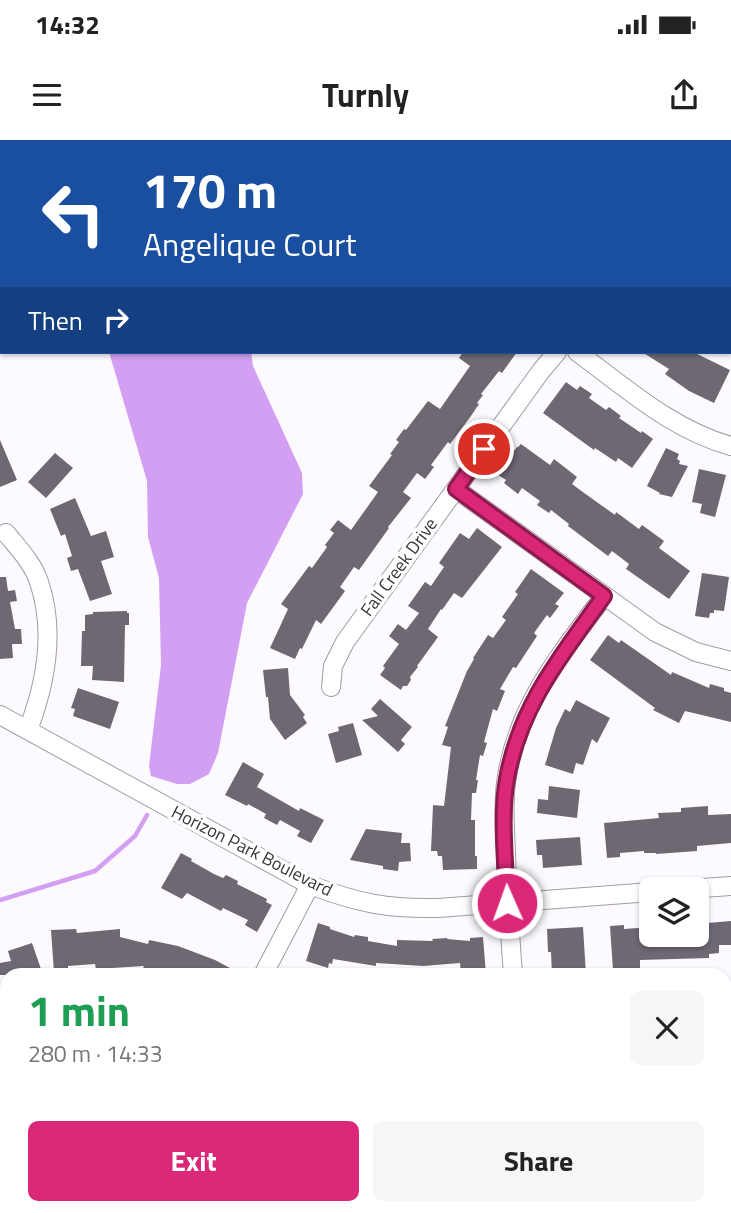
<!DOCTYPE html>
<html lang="en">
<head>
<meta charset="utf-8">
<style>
  body { margin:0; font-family:"Titillium Web",sans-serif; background:#f6f6f6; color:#222; height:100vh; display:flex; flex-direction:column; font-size:26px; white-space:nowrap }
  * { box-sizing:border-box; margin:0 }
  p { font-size:23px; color:#767676 }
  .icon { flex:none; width:38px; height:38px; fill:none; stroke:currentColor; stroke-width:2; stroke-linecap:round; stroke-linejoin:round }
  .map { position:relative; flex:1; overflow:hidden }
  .side { position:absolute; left:0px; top:828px; width:732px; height:247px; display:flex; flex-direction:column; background:#fff; border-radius:21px 21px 0 0; box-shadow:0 2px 5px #0004 }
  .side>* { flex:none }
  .banner { position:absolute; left:0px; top:0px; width:732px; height:214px; box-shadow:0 2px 5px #0004; background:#1a4fa0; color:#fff; overflow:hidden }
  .fabs { position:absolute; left:639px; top:737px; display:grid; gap:14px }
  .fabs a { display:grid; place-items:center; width:70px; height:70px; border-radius:10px; background:#fff; box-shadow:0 2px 5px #0004; font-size:35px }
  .pin { position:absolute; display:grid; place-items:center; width:60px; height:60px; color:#fff; margin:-30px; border:4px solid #fff; border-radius:50%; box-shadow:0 2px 7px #0007 }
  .me { position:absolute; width:77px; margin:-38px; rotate:358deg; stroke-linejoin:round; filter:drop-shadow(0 0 5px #0008) }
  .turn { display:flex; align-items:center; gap:24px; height:147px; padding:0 28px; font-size:32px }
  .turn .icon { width:91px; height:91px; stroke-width:2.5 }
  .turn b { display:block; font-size:49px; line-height:60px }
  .then { display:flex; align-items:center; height:66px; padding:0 28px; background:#0003; gap:14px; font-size:26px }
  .round { display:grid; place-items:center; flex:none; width:74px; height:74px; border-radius:10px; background:#f6f6f6 }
  .summary { display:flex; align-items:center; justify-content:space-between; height:119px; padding:0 28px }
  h1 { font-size:42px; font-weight:700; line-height:52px; color:#1e9e55 }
  .cta { display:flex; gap:14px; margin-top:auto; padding:14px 28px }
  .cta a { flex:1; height:80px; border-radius:10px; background:#db2777; color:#fff; font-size:28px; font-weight:700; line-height:80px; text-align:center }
  .cta a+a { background:#f6f6f6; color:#222 }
  .status { display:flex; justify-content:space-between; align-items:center; height:49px; padding:0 35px; background:#fff; direction:ltr }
  .status svg { height:19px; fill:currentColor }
  header { display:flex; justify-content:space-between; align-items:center; height:91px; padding:0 28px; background:#fff; font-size:32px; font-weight:700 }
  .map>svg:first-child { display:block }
</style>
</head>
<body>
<div class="status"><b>14:32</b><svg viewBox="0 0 49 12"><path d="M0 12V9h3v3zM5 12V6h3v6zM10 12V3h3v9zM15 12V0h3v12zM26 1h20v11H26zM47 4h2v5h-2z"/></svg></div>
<header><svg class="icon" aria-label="menu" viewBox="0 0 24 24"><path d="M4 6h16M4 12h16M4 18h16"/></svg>Turnly<svg class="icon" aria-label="share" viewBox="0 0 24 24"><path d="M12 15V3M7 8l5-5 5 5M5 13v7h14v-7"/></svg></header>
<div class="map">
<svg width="731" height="1073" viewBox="0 0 731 1073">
  <rect width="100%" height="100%" fill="#fdfaff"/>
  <path fill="#eddaf9" d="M152,1068H436V1073H150Z"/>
  <path fill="#d39ff2" d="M109,212H251L253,226L302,333L303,354L247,463L218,613L209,634L190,644H177L151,636L149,626L161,525L159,438L148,397L147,341Z"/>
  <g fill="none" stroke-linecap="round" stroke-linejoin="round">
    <path stroke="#d39ff2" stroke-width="4.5" d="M88,2V0
      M0,760L95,731L135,696L147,675"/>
  </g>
  <path fill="#6e6872" d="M463,212H517L502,233L499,231L481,254L483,255L477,263L479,264L471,276L450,304L448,302L431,325L434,327L425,339L417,333L403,352L411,358L388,387L389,388L359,430L354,427L340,447L345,451L321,484L316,480L302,509L300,508L295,519L270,508L288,469L281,464L309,426L312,428L327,407L325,405L334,393L330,390L338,380L351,390L378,352L369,346L392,315L390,314L399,302L396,300L404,289L406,290L428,261L440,269L470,226L459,218Z
    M642,212H693L730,230L714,263L689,251L665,234L669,229Z
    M566,242L577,250L580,246L592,254L589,258L606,270L609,267L621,276L619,278L641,293L642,291L653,299L632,328L618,318L616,322L595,308L594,310L543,273Z
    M0,300L17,340L0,347Z
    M521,304L550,325L554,319L577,337L572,344L580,350L615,375L616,372L639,389L642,385L664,401L659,408L690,431L669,459L626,429L629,424L612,411L608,416L568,386L569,384L551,370L549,373L537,365L540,361L522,348L518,354L504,343L506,340L497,334L517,307H518Z
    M666,308L679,314L677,319L680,321L679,324L688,326L672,357L659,354L660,353L647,346Z
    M55,313L73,328L46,358L28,342Z
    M699,329L726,335L715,377L700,373L702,364L692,362Z
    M75,358L91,396L106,391L114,417L101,421L112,454L90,461L78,429L71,431L67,418L72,416L65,394L61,396L50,369Z
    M477,388L502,407L462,458L454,453L442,470L441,469L428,489L438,497L417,526L418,527L410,537L411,540L407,546H403L401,550L380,535L385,528L383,526L399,504L389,496L398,484L406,490L419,473L408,466L425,442L431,446L444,427L439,423L460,393L469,399Z
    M531,429L564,453L555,464L559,466L550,478L547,475L534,493L537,496L516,528L513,527L500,549L505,551L497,571L493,569L484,602L487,603L483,616L480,615L476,640H478L476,653H472L471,680H475V716H477V729L443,730L442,716H438L437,711H431L433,665L444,666L451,607L442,605L448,587L445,586L467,531L474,519L473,518L488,495L493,498L506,480L502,477L518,454L515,452Z
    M702,433L729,437L724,471L714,470V473H710L709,478L695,476Z
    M0,437H6L8,451L15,450L17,461L10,462L15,489H21L22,504H12L13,518L0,519Z
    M127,471V473H129V485H125L124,542L92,540L93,526H81L82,491H85V475L93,474V472Z
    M608,495L619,503L621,500L671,535L672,532L709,548L710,544L724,548V551L731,553V582L685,571L679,583L653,570L655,568L590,520Z
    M288,528L290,555L305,575L303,577L307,583L285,600L270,579L268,557H266L263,530Z
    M78,548L119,562L110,589L73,576L75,569L71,568Z
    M380,559L412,587L401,600L405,604L398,612L362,580L378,576L371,569Z
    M576,560L610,578L597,603L592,599L583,625L576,623L573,634L545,625L556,588L565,569L570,572Z
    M353,583L362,615L336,623L328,594L339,591L338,587Z
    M243,622L264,634L257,647L299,671L300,668L324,680L311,703L297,696L300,691L280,680L277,685L264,678L266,674L248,664L247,666L225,655Z
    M549,646L580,650L577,678L537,673L538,659L548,660Z
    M708,666V675L731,674V703L697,706V711L656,714V713H644V711L620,713V717L607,718L604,683L659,678L658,673L681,672V668Z
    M366,689L402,693L401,703H410L411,721L399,722L398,731L383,729V726L350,720Z
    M580,697L582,725L543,728L542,715H537L536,700Z
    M181,713L192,719L191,721L214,734L223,738L226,735L238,741L237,744L267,759L266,762L272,765L257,792L245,785L248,780L223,768L221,771L187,753L182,759L161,748Z
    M731,781V805H719V813L709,814V818L640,820V828L613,830L610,786L624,785V789L651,787V794H696V784Z
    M318,783L330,787V789L354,797L355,795L368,797V801L397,806V800L433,801L432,799L447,798V799L470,801V798L483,797L486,835H461L460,823L423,826L376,823V826L333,819L332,824L329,823L328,828L306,821Z
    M583,787L586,835H552L551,812H548L547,789Z
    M76,789L77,793L120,789V797L148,804L149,800L178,806L215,820L243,835H169L157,830L156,835H153L142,831L144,826L96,829L95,824L68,826V832L54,833L51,790Z
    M32,803L43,835H0V823L11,821L8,811Z"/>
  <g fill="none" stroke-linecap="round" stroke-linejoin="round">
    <defs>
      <path id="minor" d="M730,125H731
        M577,212C625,247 672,290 731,306
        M456,349L655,492L696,512L731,521
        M6,393C18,408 33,423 39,442C56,492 46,543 28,590
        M331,547L333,526L345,502L541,231L557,212
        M0,575L310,745C358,763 387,769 438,768L651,752
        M688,749L731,746
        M263,835L310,745
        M513,835C510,794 507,753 506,712C505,689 503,666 506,643C510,612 522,579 537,552C556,518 581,487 604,456
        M0,886L7,883
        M724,938L731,935
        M531,1068V1073
        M721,1068L722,1073
        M140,1073L143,1068"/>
    </defs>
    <use href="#minor" stroke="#a19ba6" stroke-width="20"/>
    <use href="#minor" stroke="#fff" stroke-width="18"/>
  </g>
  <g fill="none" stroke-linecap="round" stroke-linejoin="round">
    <defs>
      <path id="route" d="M484,309L456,349L604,456C562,515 520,565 507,639C500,676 506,725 507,763"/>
    </defs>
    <use href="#route" stroke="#8e194d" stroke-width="18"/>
    <use href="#route" stroke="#db2777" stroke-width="12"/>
  </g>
  <g text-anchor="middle" stroke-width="7" stroke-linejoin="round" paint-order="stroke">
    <g font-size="18" fill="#38363a" stroke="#fff">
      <text transform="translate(399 427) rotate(-54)" y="6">Fall Creek Drive</text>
      <text transform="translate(252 711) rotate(27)" y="6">Horizon Park Boulevard</text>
    </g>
  </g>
</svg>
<div class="fabs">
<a><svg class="icon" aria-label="layers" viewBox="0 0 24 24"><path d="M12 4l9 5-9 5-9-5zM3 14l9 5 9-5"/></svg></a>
</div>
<div class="pin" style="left:484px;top:309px;background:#d93025"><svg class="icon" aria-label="arrive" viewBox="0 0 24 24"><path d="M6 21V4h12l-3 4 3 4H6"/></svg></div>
<svg class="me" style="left:507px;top:763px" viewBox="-20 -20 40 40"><circle r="17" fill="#db2777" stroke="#fff" stroke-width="3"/><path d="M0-11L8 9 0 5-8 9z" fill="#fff"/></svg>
<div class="banner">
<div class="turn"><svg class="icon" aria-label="left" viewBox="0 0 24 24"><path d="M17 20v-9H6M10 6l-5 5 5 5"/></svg><div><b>170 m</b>Angelique Court</div></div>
<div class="then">Then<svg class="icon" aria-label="right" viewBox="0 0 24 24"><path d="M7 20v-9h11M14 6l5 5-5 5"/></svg></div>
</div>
<section class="side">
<div class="summary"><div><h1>1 min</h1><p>280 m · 14:33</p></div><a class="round"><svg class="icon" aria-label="close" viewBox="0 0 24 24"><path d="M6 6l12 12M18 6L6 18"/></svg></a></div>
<div class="cta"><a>Exit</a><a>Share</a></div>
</section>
</div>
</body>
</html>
